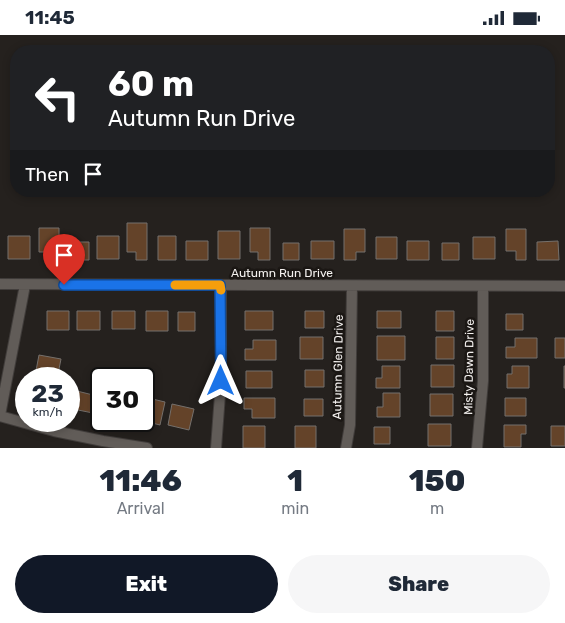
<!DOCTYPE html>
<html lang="en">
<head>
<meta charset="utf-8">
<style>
  body { margin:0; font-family:Rubik,sans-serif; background:#f6f6f7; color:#1f2937; height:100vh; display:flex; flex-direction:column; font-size:19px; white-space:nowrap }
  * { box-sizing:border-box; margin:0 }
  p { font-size:16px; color:#747a83 }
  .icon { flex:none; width:28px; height:28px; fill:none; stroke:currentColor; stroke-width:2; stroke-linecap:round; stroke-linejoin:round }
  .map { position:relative; height:413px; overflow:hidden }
  .panel { display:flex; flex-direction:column; background:#fff; flex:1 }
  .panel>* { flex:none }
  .hud { position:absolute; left:10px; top:10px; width:545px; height:152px; border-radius:20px; box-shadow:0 2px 8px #0003; background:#202124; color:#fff; overflow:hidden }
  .speed { position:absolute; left:15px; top:332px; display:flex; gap:10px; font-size:25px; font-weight:700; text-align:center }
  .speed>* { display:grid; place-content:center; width:65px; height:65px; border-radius:50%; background:#fff; box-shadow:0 2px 8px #0003; line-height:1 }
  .speed small { font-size:12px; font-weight:400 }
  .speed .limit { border:2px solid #111; border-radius:8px; background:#fff; color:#111 }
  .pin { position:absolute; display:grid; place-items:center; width:42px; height:42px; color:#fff; margin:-51px -21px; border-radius:50% 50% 50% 0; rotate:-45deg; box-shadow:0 0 5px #0007 }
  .pin .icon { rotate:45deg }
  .me { position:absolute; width:55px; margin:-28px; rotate:0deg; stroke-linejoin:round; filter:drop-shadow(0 0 4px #0008) }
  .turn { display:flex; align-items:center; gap:18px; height:105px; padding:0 15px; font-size:22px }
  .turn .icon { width:65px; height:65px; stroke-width:2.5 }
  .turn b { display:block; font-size:35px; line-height:42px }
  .then { display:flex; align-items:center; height:48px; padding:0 15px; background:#0003; gap:10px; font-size:19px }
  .eta { display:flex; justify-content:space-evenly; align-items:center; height:85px; text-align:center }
  .eta b { font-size:30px; font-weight:800; line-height:35px }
  .cta { display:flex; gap:10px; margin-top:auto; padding:10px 15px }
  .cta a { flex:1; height:58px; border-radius:30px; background:#111827; color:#fff; font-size:20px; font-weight:800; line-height:58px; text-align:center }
  .cta a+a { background:#f6f6f7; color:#1f2937 }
  .status { display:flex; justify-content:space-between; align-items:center; height:35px; padding:0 25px; background:#fff; direction:ltr }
  .status svg { height:14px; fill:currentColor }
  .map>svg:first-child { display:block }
</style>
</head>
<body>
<div class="status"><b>11:45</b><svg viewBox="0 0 49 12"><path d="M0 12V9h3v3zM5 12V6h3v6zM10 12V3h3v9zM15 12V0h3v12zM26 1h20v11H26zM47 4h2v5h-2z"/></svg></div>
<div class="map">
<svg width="565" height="413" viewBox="0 0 565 413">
  <rect width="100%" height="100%" fill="#25211e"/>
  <path fill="#644329" stroke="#75706c" d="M127,188H147V225H136V217H127Z
    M39,193H59V225H47V217H39Z
    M250,193H270V225H258V217H250Z
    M344,194H365V217H356V225H344Z
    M506,194H526V225H516V216H506Z
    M218,196H240V224H218Z
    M8,201H30V224H8Z
    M97,201H119V224H97Z
    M158,201H176V225H158Z
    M376,202H397V224H376Z
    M473,202H495V224H473Z
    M186,206H208V225H186Z
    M311,206H334V224H311Z
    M407,206H429V225H407Z
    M558,206L559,225H537V207Z
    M67,207H89V225H67Z
    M283,208H299V225H283Z
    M442,208H459V225H442Z
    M47,276H69V295H47Z
    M77,276H100V295H77Z
    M112,276H135V294H112Z
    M146,276H168V296H146Z
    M245,276H273V295H245Z
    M305,276H324V293H305Z
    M377,276H401V293H377Z
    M436,276H454V296H436Z
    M178,277H195V296H178Z
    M506,279H523V295H506Z
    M377,301H405V325H377Z
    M300,302H323V324H300Z
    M436,302H454V324H436Z
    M515,303H537V323H506V312H515Z
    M555,303H565V323H555Z
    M253,305H276V325H245V314H253Z
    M39,320L61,324L57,344L35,341Z
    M431,330H454V352H431Z
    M382,331H400V353H376V343H382Z
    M512,331H529V353H507V339H512Z
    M564,331H565V353H564Z
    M305,335H324V352H305Z
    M246,336H272V353H246Z
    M77,356L97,361L93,378L73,374Z
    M383,358H400V382H377V372H383Z
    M430,359H453V381H430Z
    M144,362L165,367L160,390L144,386Z
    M244,363H275V383H252V374H244Z
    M505,363H526V381H505Z
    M304,364H323V381H304Z
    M172,369L194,374L189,395L168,390Z
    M428,389H451V411H428Z
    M504,390H526V399H521V412H504Z
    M243,391H265V413H243Z
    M295,391H316V413H295Z
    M551,391H565V411H551Z
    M374,392H390V409H374Z"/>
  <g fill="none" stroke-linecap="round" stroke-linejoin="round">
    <defs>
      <path id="street" d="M0,249L565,251
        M0,380L25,250
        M0,381L54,396L103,406L147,413
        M216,413L221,346V251
        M346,413L350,390L352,251
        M477,413L483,346V251"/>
    </defs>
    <use href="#street" stroke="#413d3b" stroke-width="12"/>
    <use href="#street" stroke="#615c58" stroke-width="10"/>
  </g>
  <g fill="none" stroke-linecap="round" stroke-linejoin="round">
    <defs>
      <path id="route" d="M64,250H220L221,346"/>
    </defs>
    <use href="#route" stroke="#114b97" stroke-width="12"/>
    <use href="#route" stroke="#1a73e8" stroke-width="9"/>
    <path stroke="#f59e0b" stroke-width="9" d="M175,250H220L221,255"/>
  </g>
  <g text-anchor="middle" stroke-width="5" stroke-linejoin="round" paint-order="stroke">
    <g font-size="12" fill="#f5f2f0" stroke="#1b1714">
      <text x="282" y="242">Autumn Run Drive</text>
      <text transform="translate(338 332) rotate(-89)" y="4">Autumn Glen Drive</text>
      <text transform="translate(469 332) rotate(-89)" y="4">Misty Dawn Drive</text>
    </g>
  </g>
</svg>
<div class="speed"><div>23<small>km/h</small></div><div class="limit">30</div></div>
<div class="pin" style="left:64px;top:250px;background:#d93025"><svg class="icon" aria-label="arrive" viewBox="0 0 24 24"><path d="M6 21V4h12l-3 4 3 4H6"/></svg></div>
<svg class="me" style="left:221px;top:346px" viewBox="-20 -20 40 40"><path d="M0-17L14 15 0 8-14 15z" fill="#1a73e8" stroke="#fff" stroke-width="4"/></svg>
<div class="hud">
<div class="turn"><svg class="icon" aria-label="left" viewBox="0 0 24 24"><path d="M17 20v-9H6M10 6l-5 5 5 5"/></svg><div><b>60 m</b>Autumn Run Drive</div></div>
<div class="then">Then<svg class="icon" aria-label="arrive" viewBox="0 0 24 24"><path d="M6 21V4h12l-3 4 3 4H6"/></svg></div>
</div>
</div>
<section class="panel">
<div class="eta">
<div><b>11:46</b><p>Arrival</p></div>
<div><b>1</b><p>min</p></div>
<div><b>150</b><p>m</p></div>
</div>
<div class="cta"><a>Exit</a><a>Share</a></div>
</section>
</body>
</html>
